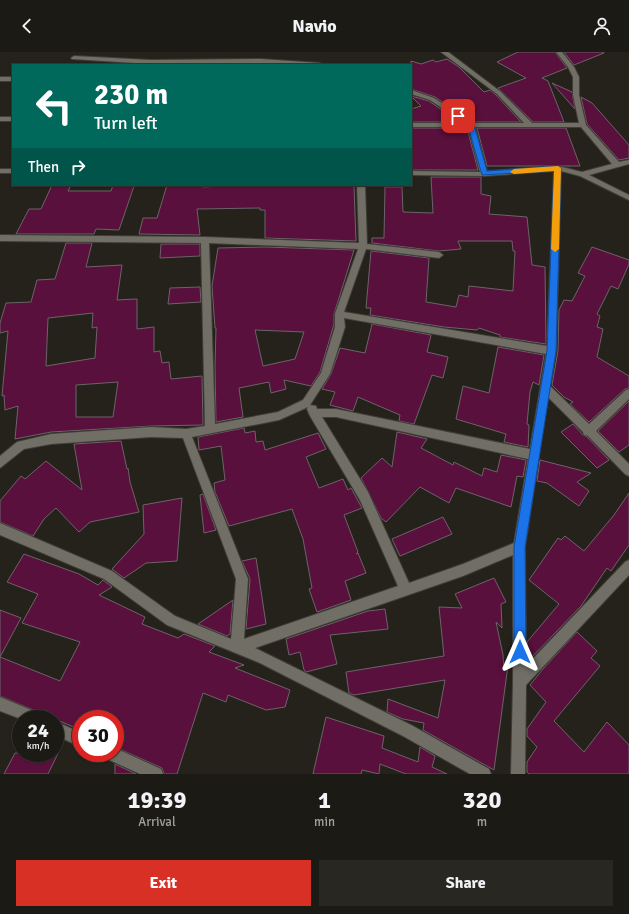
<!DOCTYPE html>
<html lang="en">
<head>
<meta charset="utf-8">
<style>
  body { margin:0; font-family:Signika,sans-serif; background:#292722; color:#f1f3f6; height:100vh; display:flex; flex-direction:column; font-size:15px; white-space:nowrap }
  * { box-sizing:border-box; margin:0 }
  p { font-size:13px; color:#a0a1a0 }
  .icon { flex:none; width:22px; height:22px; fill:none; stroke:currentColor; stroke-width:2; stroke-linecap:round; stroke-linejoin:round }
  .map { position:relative; height:722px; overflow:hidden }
  .drawer { display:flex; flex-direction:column; background:#1c1a15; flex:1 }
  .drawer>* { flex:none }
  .guide { position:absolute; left:12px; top:12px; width:400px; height:122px; border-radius:0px; box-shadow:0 1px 3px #0004,0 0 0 1px #3a3834; background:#00695c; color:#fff; overflow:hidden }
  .speed { position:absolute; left:12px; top:658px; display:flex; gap:8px; font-size:20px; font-weight:700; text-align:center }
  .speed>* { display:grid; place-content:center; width:52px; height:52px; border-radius:50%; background:#1c1a15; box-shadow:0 1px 3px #0004,0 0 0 1px #3a3834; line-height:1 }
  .speed small { font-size:10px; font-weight:400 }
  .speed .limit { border:6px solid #d22; background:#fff; color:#111 }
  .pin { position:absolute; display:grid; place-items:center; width:34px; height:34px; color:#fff; margin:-17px; border-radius:8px; box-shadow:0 2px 6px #0006 }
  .me { position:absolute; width:44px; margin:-22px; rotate:0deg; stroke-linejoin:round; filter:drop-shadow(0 0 3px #0008) }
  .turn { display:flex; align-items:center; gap:14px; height:84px; padding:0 16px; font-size:18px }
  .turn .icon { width:52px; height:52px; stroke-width:2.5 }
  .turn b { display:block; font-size:28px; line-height:34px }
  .then { display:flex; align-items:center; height:38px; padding:0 16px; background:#0003; gap:8px; font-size:15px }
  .eta { display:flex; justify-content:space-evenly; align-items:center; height:68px; text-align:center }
  .eta b { font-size:24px; font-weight:700; line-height:28px }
  .cta { display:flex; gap:8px; margin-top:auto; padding:8px 16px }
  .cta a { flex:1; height:46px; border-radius:0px; background:#d93025; color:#fff; font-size:16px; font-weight:700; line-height:46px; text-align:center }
  .cta a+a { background:#292722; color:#f1f3f6 }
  header { display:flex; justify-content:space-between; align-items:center; height:52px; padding:0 16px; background:#1c1a15; font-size:18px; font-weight:700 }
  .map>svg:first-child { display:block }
</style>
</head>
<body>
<header><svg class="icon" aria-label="back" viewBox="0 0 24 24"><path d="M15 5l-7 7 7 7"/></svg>Navio<svg class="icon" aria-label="person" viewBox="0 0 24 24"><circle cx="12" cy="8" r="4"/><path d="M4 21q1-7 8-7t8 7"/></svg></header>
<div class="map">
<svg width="629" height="722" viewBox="0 0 629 722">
  <rect width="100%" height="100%" fill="#25221c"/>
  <path fill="#59103d" stroke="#6c6368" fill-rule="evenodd" d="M518,0H555L567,16L542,26L548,29L564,70H533L498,36L526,26L497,10Z
    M564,0H604V1L574,13Z
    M447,7L459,15L484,40L490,38L496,43L521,70H472L435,45L411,37V9L421,12L433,8L436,10Z
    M552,31L572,40L575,57Z
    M411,44L429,49L459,70H411V57L421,54Z
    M581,45L592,51L629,93V106L619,108L587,72Z
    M411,76H467L478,118H411Z
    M477,76H566L580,114H487Z
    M431,125H481V142L491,144L489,162L527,165L532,213L545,215L546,292L500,285V283L479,276L477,278L444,275L370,263L371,256H366L371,199L429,206L426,250L456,255L459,243L468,245L469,234L513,239L515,199H513L512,189H458L461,197L439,199L372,191V186H384L385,135H402L403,160L433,161Z
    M52,133H71L68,139H111L113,133L134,134L119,178L96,177L94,182H16L29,157H41Z
    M167,133H203V135L241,133L354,134L356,189L265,186V158H260V156L197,157L200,183L139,182L143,166H157Z
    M66,191H92L86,215L122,213L117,248L137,247V277L154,275V300L160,299L162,311L169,310L171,327L202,324L203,373L151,374L51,380L15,387L18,354L5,358L4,343L2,344L8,279L0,281V271L6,251L31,250L37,228L55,227ZM93,261L92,276L97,275L95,306L46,314L48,266ZM118,330L113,365H76V333Z
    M161,192H200V204L160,206Z
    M266,195L354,198L334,262V272L320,320L311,334L284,328L286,337L271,341L269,330L239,336L243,365L216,370L215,315L216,276H215L212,234L218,196ZM255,278L304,280L295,307L263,314Z
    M592,195L629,208V212L618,237L611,234L597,262L600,264L597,275L603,277L597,305L629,324V336L625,337L589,370L570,352L573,350L564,345L552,333L558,299L559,258L564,248L572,249L585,224L578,221Z
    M200,235L201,250L168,252L170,236Z
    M372,272L431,283L427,300L448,305L443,326L432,323L414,372L399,369L400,363L358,345L353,359L330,353L335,340L322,337L331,322L340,296L365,301Z
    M498,295L544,303L539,333L533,330L530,340L527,372L529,373L528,395L504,390L506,382L456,367L463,334L489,341Z
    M629,349V393L619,400L598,379Z
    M573,372L583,383L587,385L609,408L597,416L561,380Z
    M244,376L245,381L255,379L256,390L263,389L265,398L318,381L326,397L306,405L319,436L343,427L348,438L351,436L362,456L344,463L358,500L356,502L358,501L366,521L345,529L351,548L317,560L309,537L312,536L303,487L292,457L229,474L215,440L214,431L225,428L221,394L199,398L198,385Z
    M397,380L427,387L421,396L453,413L454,410L482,424L484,416L497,420L501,403L526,408L523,425L517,424L511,455L456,436L449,451L420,435L386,470L381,466L361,426L382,406L392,415Z
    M121,389L127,417L128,416L130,430L139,460L90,470L79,480L56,456L44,467L33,484L0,470V449L21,424L25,427L46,409L82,438L74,392Z
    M540,408L591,421L577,430L589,439L579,454L547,431L537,429Z
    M629,441V493L611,519L607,516L581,554L531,606L527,602V590L559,552L529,528L558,486L561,488L565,484L584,499L614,463Z
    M203,442L216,478L204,481L200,443Z
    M182,446L177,509L146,511L124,526L112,517L144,482L143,453Z
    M443,465L452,482L400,504L392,487Z
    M24,502L79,522L98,533L103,528L112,535L99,543L145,565L142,572L178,586L184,582L215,594L209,600L244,613L235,616L290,638L285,655L266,658L228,643L226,650L203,641L177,722H164L162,716L115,695V667H81V678L0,644V605L60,629L80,590L22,571L38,542L7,530Z
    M256,506L266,572L246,577L250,527L242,509Z
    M494,526L506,550L501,552L502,576L496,570L503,603L504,619L508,613L494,718L423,678L424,671L403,667L387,660L388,647L438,666L445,628L354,643L349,641L346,620L444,604L439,555L462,556L455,542Z
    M233,548L230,582L227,584L198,572Z
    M385,557L388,577L330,583L337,612L306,620L304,618L300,600L289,603L286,587L368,559Z
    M0,558L21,566L0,605Z
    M577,580L597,599L591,606L600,614L554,669L584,700L607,670L629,693V722H529L527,720V710L537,695L527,684V677L546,650L530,633L543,617Z
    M326,665L384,684L382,696L418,710L420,695L435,704L432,715L447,722H406L380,712L379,722L362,718L361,722H313Z
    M55,685L64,689L48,722H4L15,701H55Z
    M115,712L136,722H115Z"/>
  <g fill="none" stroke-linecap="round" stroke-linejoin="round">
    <defs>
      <path id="street" d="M441,0H448L501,40L532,71H579L573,43V25L568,15L556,0H562L574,15L579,25V43L586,73L619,110L629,108V112L589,123L629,143V148L580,124L561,119L556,299L550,334L589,372L626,338L629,337V347L596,379L629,412V424L625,422L588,384L584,383L583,380L548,345L525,495L526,614L625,510L629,508V523L526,633L525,722H511L513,630V503L463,524L255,596L413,674L489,717L491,722H470L403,684L260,611L167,573L104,527L0,483V471L112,519L175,564L231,587L236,527L183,386L151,385L51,392L24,397L0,416V404L17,390L51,382L151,375L186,377L205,374L201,191L0,189V183L205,185L359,191L357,133H365L367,192L439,200L443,203L439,206L366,197L344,260L547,294L554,119L484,124L411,123V119L480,120L468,75H411V71H464L430,48L411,42V38L434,46L472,71H524L497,42ZM475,75H581L612,112L582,120L558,114L487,119ZM209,191L358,197L335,262V275L321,321L303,348L278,360L215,372ZM344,266L546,302L530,397L336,357H317L316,354L310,353L330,322L345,275ZM308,355L307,357L310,364L360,448L398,534L244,587L248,527L192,385L279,368ZM322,365H336L528,407L514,491L463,512L409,531L368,440Z
        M74,4L151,8L261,7L320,11L323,13L261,11L151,12L72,7L71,6Z
        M0,25H13V29H0Z
        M0,65H13V69H0Z
        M0,117H13V121H0Z
        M0,645L41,662L43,667H21L0,659Z
        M55,669L81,681V695L55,683Z
        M115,696L161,717L163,722H140L105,706L103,701H115Z"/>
    </defs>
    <use href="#street" stroke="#403e38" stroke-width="2"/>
    <use href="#street" fill="#716e66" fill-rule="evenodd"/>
  </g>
  <path fill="#1a73e8" stroke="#114b97" d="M458,63L474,73L487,119L558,114L561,116L556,299L525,495L526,600L524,604L520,606L516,604L514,600V495L547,299L554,119L482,123L468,74L456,66L455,64Z"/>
  <path fill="#f59e0b" d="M558,114L561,116L559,197L555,200L551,197L554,119L514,122L510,120L514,117Z"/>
</svg>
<div class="speed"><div>24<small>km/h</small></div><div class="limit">30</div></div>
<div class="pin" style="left:458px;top:64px;background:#d93025"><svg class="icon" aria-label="arrive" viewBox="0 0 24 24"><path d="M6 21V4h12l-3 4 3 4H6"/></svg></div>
<svg class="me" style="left:520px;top:600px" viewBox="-20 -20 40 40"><path d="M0-17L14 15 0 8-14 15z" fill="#1a73e8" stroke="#fff" stroke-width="4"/></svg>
<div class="guide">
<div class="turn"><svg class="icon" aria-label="left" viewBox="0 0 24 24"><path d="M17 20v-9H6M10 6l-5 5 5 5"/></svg><div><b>230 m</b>Turn left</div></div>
<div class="then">Then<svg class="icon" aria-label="right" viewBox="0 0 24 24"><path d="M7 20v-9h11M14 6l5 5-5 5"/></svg></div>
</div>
</div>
<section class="drawer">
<div class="eta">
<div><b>19:39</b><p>Arrival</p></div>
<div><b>1</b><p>min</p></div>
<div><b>320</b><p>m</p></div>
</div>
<div class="cta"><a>Exit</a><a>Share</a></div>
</section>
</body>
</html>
